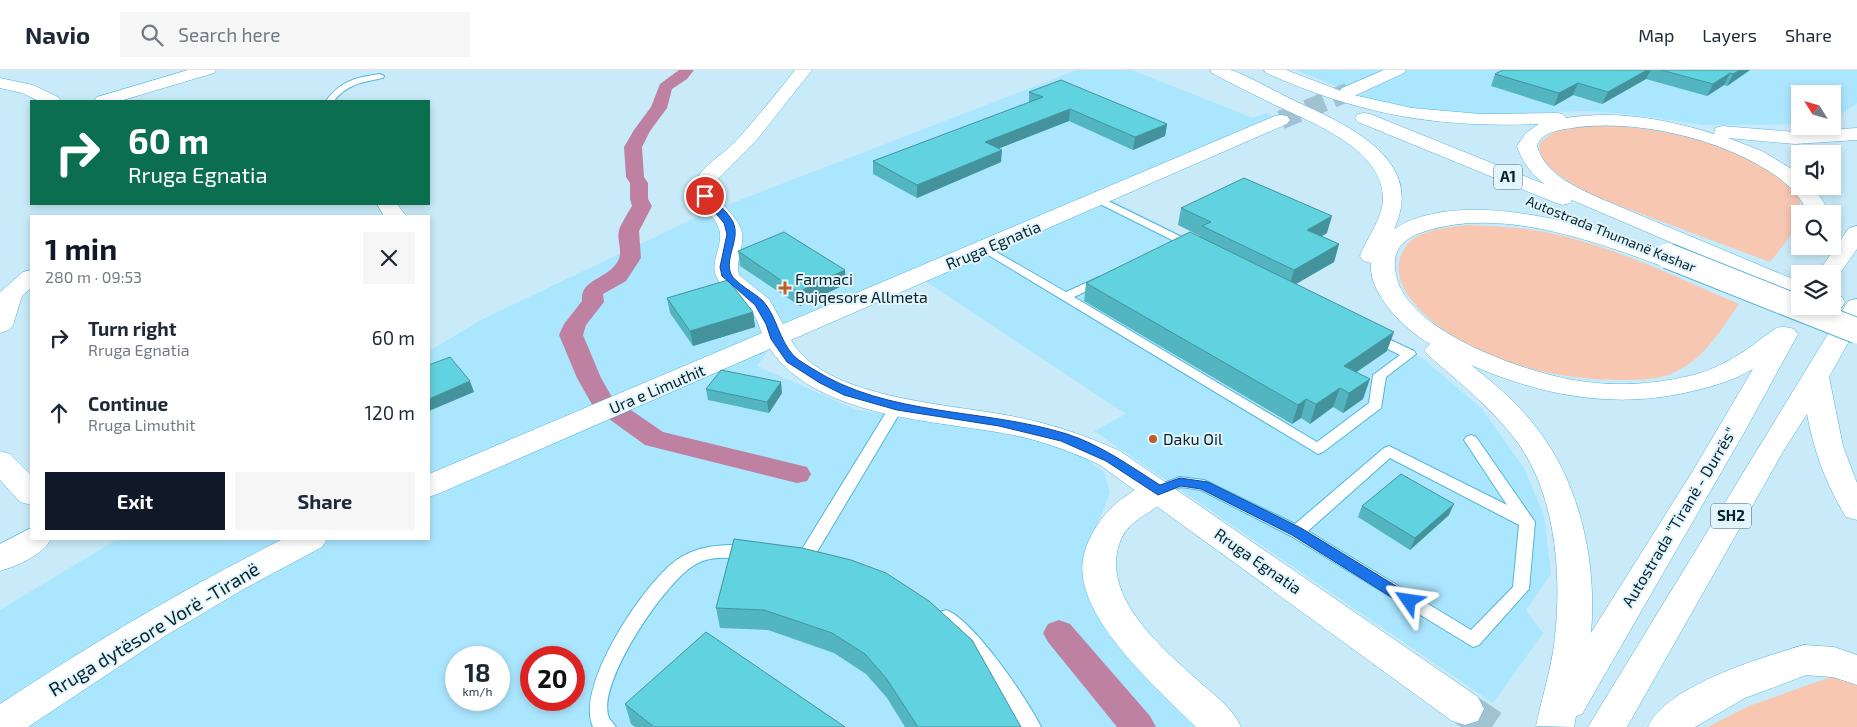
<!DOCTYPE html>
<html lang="en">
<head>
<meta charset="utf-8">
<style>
  body { margin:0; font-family:"Exo 2",sans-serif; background:#f6f6f7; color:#1f2937; height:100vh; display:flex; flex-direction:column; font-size:19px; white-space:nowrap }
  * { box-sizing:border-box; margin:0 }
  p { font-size:16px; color:#747a83 }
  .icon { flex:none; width:28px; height:28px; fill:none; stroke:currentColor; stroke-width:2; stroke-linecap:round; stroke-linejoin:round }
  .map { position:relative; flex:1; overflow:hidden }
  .drawer { position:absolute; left:30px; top:145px; width:400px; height:325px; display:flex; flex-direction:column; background:#fff; border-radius:0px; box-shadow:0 2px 8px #0003 }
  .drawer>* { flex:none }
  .banner { position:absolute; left:30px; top:30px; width:400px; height:105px; border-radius:0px; box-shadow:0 2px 8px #0003; background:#0b6e4f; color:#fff; overflow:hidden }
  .needle { width:32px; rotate:307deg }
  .controls { position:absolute; left:1791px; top:15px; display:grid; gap:10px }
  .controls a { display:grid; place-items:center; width:50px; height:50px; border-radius:0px; background:#fff; box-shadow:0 2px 8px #0003; font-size:25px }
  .speed { position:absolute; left:445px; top:576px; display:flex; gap:10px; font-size:25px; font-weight:700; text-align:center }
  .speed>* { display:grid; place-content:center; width:65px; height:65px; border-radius:50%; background:#fff; box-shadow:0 2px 8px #0003; line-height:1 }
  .speed small { font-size:12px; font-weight:400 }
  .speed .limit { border:8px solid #d22; background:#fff; color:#111 }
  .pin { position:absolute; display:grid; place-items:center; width:42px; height:42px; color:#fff; margin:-21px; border:2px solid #fff; border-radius:50%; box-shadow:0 1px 5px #0007 }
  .me { position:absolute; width:55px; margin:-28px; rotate:302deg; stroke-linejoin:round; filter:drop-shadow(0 0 4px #0008) }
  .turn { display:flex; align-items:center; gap:18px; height:105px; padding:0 15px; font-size:22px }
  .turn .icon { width:65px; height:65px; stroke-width:2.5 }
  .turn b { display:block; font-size:35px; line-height:42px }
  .round { display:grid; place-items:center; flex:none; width:52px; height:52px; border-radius:0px; background:#f6f6f7 }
  .headline { display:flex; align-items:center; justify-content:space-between; height:85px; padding:0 15px }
  h1 { font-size:30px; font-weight:700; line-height:38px; color:#111827 }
  .button { display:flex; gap:10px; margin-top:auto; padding:10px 15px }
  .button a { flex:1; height:58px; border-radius:0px; background:#111827; color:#fff; font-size:20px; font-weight:700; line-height:58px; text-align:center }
  .button a+a { background:#f6f6f7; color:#1f2937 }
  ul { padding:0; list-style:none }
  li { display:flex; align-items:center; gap:15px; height:75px; padding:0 15px }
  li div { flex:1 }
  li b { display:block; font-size:19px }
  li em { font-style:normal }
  header { display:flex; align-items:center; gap:30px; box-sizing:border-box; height:70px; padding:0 25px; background:#fff; border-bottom:1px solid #e0e1e3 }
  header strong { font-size:24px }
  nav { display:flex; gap:28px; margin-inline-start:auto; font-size:18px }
  .search { width:350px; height:45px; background:#f6f6f7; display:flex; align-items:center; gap:12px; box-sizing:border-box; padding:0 18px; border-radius:0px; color:#747a83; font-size:19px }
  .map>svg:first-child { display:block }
</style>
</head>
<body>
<header>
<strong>Navio</strong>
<div class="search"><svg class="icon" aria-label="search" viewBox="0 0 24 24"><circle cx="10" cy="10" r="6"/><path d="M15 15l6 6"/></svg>Search here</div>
<nav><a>Map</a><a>Layers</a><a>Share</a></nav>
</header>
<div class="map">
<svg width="1857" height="657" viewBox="0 0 1857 657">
  <rect width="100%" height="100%" fill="#c8eaf9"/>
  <path fill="#abe6ff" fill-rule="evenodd" d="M1077,0H1132L1253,48L1266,43L1281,50L1104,126L1422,288L1481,338L1524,398L1544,445L1551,504L1526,540L1543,563L1493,633L1094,361L1126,344L919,207L776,269L757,296L857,340L1011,362L1071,378L1104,402L1110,423L1089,475L1205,657H0V540L33,520L118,469H429V281L483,249L701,145ZM456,588H499V630H456ZM531,588H574V630H531Z
    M1296,0H1857V33L1837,48L1833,49L1832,24H1800V53L1796,54L1702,55L1628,44L1587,41L1460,45L1386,35L1358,25Z"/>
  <path fill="#f8c7b1" d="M1600,55C1663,58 1729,71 1781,109C1789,115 1799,122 1800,132C1803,155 1783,175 1770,192L1599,128L1572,114L1552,100L1541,87L1539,75C1553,56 1577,57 1600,55Z
    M1468,155C1490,156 1511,157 1533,160C1604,171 1673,206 1739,234C1719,262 1703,292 1668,305C1655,309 1641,310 1627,310C1567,311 1501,297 1450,264C1425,248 1387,215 1402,183C1405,176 1412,168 1420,165C1435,158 1452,157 1468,155Z
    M1836,605L1857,610V657H1708L1749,636Z"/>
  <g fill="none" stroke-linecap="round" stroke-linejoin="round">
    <path fill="#be81a2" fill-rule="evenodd" d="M679,0H694L687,9L672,19L667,38L650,61L642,77L644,107L648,113V129L652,136L639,161L641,188L626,211L603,224L604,232L586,255L583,265L601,308L612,327L663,362L807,397L811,404L807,411L797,413L645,375L594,338L577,308L559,265L564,254L582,231C580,210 604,210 616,194C625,182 616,173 619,160C622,152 628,143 632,136L630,129V113L626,107L624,77L634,60L651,37L660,14Z
      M1059,550L1070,554L1150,646L1156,657H1117L1048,572L1043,563L1048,554Z"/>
    <path stroke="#a1c2d1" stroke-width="19" stroke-dasharray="19 9" stroke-linecap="butt" d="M1281,50L1348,22"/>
    <path stroke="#a1c2d1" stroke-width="34" stroke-dasharray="34 17" stroke-linecap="butt" d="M1465,639L1492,657"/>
    <defs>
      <path id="lane" d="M380,4L384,6L383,8C363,12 347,14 334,31H326C340,11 357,7 380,4Z
        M1098,126L1198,175L1200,177L1194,180L1190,179L1094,131L1093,129L1094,127Z
        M984,175L1066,222L1099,207H1107L1109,209L1107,211L1074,227L1317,372L1369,333L1373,305L1400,285L1370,270L1368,267L1370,264H1378L1414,281L1416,284L1386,307L1381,338L1323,382L1318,384L980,180L978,178L980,176Z
        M897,332L902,333L904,336L811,492L805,494L799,492L797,488L799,484L890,336L892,333Z
        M1471,365L1476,367L1535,452L1529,519L1479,575L1473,577L1291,466L1201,420L1181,417L1158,426L1153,425L1150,421L1153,417L1180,407L1204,410L1295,454L1384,378L1389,376L1507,435L1464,370L1466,367ZM1390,388L1519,455L1513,517L1471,560L1308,461Z
        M733,475L756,478L758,482L756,486C737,492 718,482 696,494C667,509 595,614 609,648C611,651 614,654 616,657H593C574,617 645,511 678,489C694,478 714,475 733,475Z
        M946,540C973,549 1028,630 1041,657H1020C1002,628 984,599 962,572C955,563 943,558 937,547L940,542Z"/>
      <path id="street" d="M188,0H216L214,3L120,31H94L97,27Z
        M0,8L33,15L58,27L61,31H39L22,23L0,18Z
        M377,134H397L406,146H384Z
        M31,200V218L22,226L13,255L9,260L0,263V222L23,202Z
        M0,381L10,384L31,405V435L20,432L0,410Z
        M31,458V469H51C43,485 17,496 0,501V474Z"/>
      <path id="secondary" d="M795,0H812L755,72L714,113C713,131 735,142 741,159C746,174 735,189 739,205L769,229L783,254L1275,46L1281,45L1287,46L1290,50L1287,54L791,270C824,330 955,334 1016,347C1052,354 1087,366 1120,381L1478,627L1484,639L1478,651L1465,655L1452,651L1100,395C1072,382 1043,371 1013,365C938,350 818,349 770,279L440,423L429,427V404L762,263C758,254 755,243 748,236C738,225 724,221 717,208C709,193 722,178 720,163C717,143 692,133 694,113C703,95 721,86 735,72C756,49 776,24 795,0Z
        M1384,0H1406L1404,3L1354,26L1348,27L1342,26L1339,22L1342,18Z
        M283,469H327L322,477L242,520L165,566L28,657H0V634C91,574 185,518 283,469Z
        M1804,575L1834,577L1857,585V615L1833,607L1804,605L1791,601L1786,590L1791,579Z"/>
      <path id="highway" d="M1210,0C1216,0 1223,0 1229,0C1240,1 1278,23 1291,29C1342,53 1428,87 1394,159C1470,111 1621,165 1699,193L1703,198L1699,203L1691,205C1667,199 1644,189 1620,181C1558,160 1484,140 1420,163C1393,173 1390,192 1400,217C1422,266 1529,304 1580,311C1618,317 1659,314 1697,304C1717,298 1735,288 1753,275C1760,270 1767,264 1775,259C1781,256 1787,257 1794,259L1798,264L1745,361L1582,644L1576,646L1574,657L1536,656C1541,631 1549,607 1553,582C1563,516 1558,428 1518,373C1493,339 1460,313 1428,285L1424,280L1430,274C1405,260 1368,224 1371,193L1363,191L1360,186C1367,167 1384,147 1383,126C1381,79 1313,53 1277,36C1255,25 1234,15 1212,3ZM1471,295C1542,326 1616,340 1693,321C1714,316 1734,310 1753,299L1694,399L1591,563C1597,494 1581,417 1539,361C1520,335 1496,315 1471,295Z
        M1264,0H1286L1349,24L1412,38L1481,44L1557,43L1563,44L1566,48C1616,40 1666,49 1714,64L1715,58L1722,56L1795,62L1857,58V70L1795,74L1728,68L1762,81L1795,101L1800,105V116H1813L1831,144H1809C1798,122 1783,109 1762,97C1710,66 1631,49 1572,58C1558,60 1542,62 1537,76C1545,104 1574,116 1599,128L1800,212V222L1792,224L1572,130L1570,133L1563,135L1556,133L1358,52L1355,48L1358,44L1364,43L1370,44L1544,114C1531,103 1522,92 1517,76L1526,63L1539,54C1436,58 1361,45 1266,3Z
        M1857,156V179L1836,209L1832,210V204H1817L1849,158Z
        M1832,225L1842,227L1845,232L1842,237L1833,239L1823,237L1832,236Z
        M1857,229V257L1829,307L1843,376L1857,413V450L1846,447C1826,414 1814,382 1807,344L1784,380L1627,657H1588L1845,236L1848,231Z
        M1158,410L1169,413L1173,421C1161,441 1131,446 1121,469C1097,527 1166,581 1203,615C1218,628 1233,639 1241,657H1196C1160,621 1091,561 1083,508C1080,489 1087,470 1098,454C1111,434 1135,417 1158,410Z
        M1804,575L1817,579L1822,590L1817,601L1745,628L1695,657H1648C1667,615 1761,588 1804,575Z"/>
    </defs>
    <use href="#lane" stroke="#54b4d8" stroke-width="2"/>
    <use href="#street" stroke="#54b4d8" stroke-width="1"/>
    <use href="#secondary" stroke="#54b4d8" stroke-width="1"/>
    <use href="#highway" stroke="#54b4d8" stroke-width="1"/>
    <use href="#lane" fill="#fff" fill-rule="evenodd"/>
    <use href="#street" fill="#fff" fill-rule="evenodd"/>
    <use href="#secondary" fill="#fff" fill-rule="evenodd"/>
    <use href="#highway" fill="#fff" fill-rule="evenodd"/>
    <defs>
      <path id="highway-bridge" d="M1668,186L1857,261"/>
    </defs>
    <use href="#highway-bridge" stroke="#54b4d8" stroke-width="27" stroke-linecap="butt"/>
    <use href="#highway-bridge" stroke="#fff" stroke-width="25"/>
  </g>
  <path fill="#53b5c0" d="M1503,0H1750L1727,16L1724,15L1707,26L1646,9L1602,34L1573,25L1554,36L1491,16L1495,4Z
    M1029,22L1167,54L1165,66L1133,80L1069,51L999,78L1001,92L917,128L873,104V91L1029,33Z
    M1181,138L1327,163L1322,166L1339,174L1334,192L1296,214L1387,281L1356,302L1363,329L1343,343L1333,337L1310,354L1301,348L1292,354L1084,231L1086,213L1200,166L1178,155Z
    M738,181L846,214L800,236L740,196Z
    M667,228L753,242L755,257L693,276L670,243Z
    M706,319L782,323L769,343L708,330Z
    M1362,436L1449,445L1410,480L1358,447Z
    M734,469L1021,657H905L887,628L866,604L834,583L768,560L720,558L716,538Z
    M625,634L845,657H635L631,654Z"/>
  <path fill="#44939c" d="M1647,0H1651L1646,9L1602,34L1608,22Z
    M1740,0H1750L1727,16L1733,4Z
    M1730,3L1724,15L1707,26L1713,14Z
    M1578,13L1573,25L1554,36L1559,23Z
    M1070,39L1069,51L985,84V72Z
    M1167,54L1165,66L1133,80L1135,67Z
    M1002,80L1001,92L917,128V115Z
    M1332,146L1327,163L1303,177L1307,160Z
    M1339,174L1334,192L1289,218L1294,200Z
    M845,200L846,214L800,236L798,222Z
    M753,242L755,257L693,276L690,261Z
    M1394,262L1387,281L1338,315L1344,296Z
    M1370,309L1363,329L1343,343L1349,323Z
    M470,311L474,322L429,341V329Z
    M781,312L782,323L769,343L767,332Z
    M1340,318L1333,337L1310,354L1316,334Z
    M1306,329L1301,348L1292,354L1298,335Z
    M1454,434L1449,445L1410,480L1415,468Z"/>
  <path fill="#61d2df" stroke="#44939c" d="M1503,0H1647L1608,22L1578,13L1559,23L1495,4Z
    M1661,0H1740L1733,4L1730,3L1713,14Z
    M1061,10L1167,54L1135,67L1070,39L985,72L1002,80L917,115L873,91L1043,27L1029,22Z
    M1244,108L1332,146L1307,160L1339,174L1294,200L1202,156L1211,152L1181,138Z
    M784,162L845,200L798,222L738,181Z
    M1190,162L1394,262L1344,296L1370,309L1349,323L1340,318L1316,334L1306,329L1298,335L1086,213Z
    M728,210L753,242L690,261L667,228Z
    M450,287L470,311L429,329V295Z
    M721,300L781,312L767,332L706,319Z
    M1401,404L1454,434L1415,468L1362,436Z
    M734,469L802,478L851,490L886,503L929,531L972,570L1021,657H918L886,608L865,584L832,563L764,540L716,538Z
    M706,562L845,657H654L625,634Z"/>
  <path fill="#1a73e8" stroke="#114b97" d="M705,123L708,124C716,132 728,142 733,152C741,169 724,188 731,204C735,213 755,223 763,231C777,247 779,270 794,286C799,291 807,295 813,299C888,347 984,338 1067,364C1101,375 1130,396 1160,415L1180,408L1208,412L1301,458L1414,527L1416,531L1414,535L1409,536L1404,535L1292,465L1201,419L1181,416L1158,425L1106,391L1061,371L999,356L897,340L844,325L820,313L787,292L771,269L766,254L755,235L722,206L720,197L727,164L724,153L701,126Z"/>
  <g fill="#c05c27" stroke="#e3f5fc" stroke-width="2">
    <path d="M782.5 210.5h5v5h5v5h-5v5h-5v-5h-5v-5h5z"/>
    <circle cx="1153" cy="369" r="5"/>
  </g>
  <g text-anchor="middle" stroke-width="4" stroke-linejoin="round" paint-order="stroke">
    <g font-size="14" fill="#05242f" stroke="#e3f5fc">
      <text transform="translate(1611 164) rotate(22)" y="5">Autostrada Thumanë Kashar</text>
    </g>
    <g fill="#e3f5fc" stroke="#48636c" stroke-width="1">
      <rect x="1494" y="94.5" width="28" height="25" rx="4"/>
      <rect x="1711" y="433.5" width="40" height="25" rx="4"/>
    </g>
    <g font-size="15" font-weight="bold" fill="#05242f">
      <text x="1508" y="112">A1</text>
      <text x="1731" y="451">SH2</text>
    </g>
    <g font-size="16" fill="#05242f" stroke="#e3f5fc">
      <text transform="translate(993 175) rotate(-23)" y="6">Rruga Egnatia</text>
      <text transform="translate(657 319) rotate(-23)" y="6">Ura e Limuthit</text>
      <text transform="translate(1679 447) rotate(-59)" y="6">Autostrada "Tiranë - Durrës"</text>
      <text transform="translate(1258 491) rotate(35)" y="6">Rruga Egnatia</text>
    </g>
    <g font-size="16" fill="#05242f" stroke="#e3f5fc" text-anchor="start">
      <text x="795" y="215">Farmaci<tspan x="795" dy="18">Bujqesore Allmeta</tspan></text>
      <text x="1163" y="375">Daku Oil</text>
    </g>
    <g font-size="19" fill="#05242f" stroke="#e3f5fc">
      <text transform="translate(154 559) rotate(-31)" y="7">Rruga dytësore Vorë -Tiranë</text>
    </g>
  </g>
</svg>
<div class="controls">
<a><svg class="needle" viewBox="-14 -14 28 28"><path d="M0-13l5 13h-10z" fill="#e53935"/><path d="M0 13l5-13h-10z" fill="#747a83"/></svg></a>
<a><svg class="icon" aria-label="sound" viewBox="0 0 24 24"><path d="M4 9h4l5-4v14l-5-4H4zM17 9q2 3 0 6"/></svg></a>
<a><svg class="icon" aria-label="search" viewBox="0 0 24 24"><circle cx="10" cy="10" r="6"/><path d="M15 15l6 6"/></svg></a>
<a><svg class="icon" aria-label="layers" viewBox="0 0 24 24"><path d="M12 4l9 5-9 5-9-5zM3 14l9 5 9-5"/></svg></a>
</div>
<div class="speed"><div>18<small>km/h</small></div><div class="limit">20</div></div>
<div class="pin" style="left:705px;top:126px;background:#d93025"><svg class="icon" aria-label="arrive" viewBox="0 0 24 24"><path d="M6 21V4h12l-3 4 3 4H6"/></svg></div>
<svg class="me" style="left:1409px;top:531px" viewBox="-20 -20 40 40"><path d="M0-17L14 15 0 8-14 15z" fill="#1a73e8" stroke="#fff" stroke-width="4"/></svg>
<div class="banner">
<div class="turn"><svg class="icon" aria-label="right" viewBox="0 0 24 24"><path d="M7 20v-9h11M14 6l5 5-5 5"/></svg><div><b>60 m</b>Rruga Egnatia</div></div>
</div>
<section class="drawer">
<div class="headline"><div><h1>1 min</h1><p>280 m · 09:53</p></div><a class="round"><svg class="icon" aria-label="close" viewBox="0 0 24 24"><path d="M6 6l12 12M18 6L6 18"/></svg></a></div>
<ul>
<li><svg class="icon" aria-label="right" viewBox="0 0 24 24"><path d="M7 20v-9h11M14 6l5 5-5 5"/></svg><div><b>Turn right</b><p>Rruga Egnatia</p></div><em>60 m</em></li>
<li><svg class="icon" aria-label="ahead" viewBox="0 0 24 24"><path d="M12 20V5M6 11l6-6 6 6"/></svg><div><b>Continue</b><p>Rruga Limuthit</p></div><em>120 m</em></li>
</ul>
<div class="button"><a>Exit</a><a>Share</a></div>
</section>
</div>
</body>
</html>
